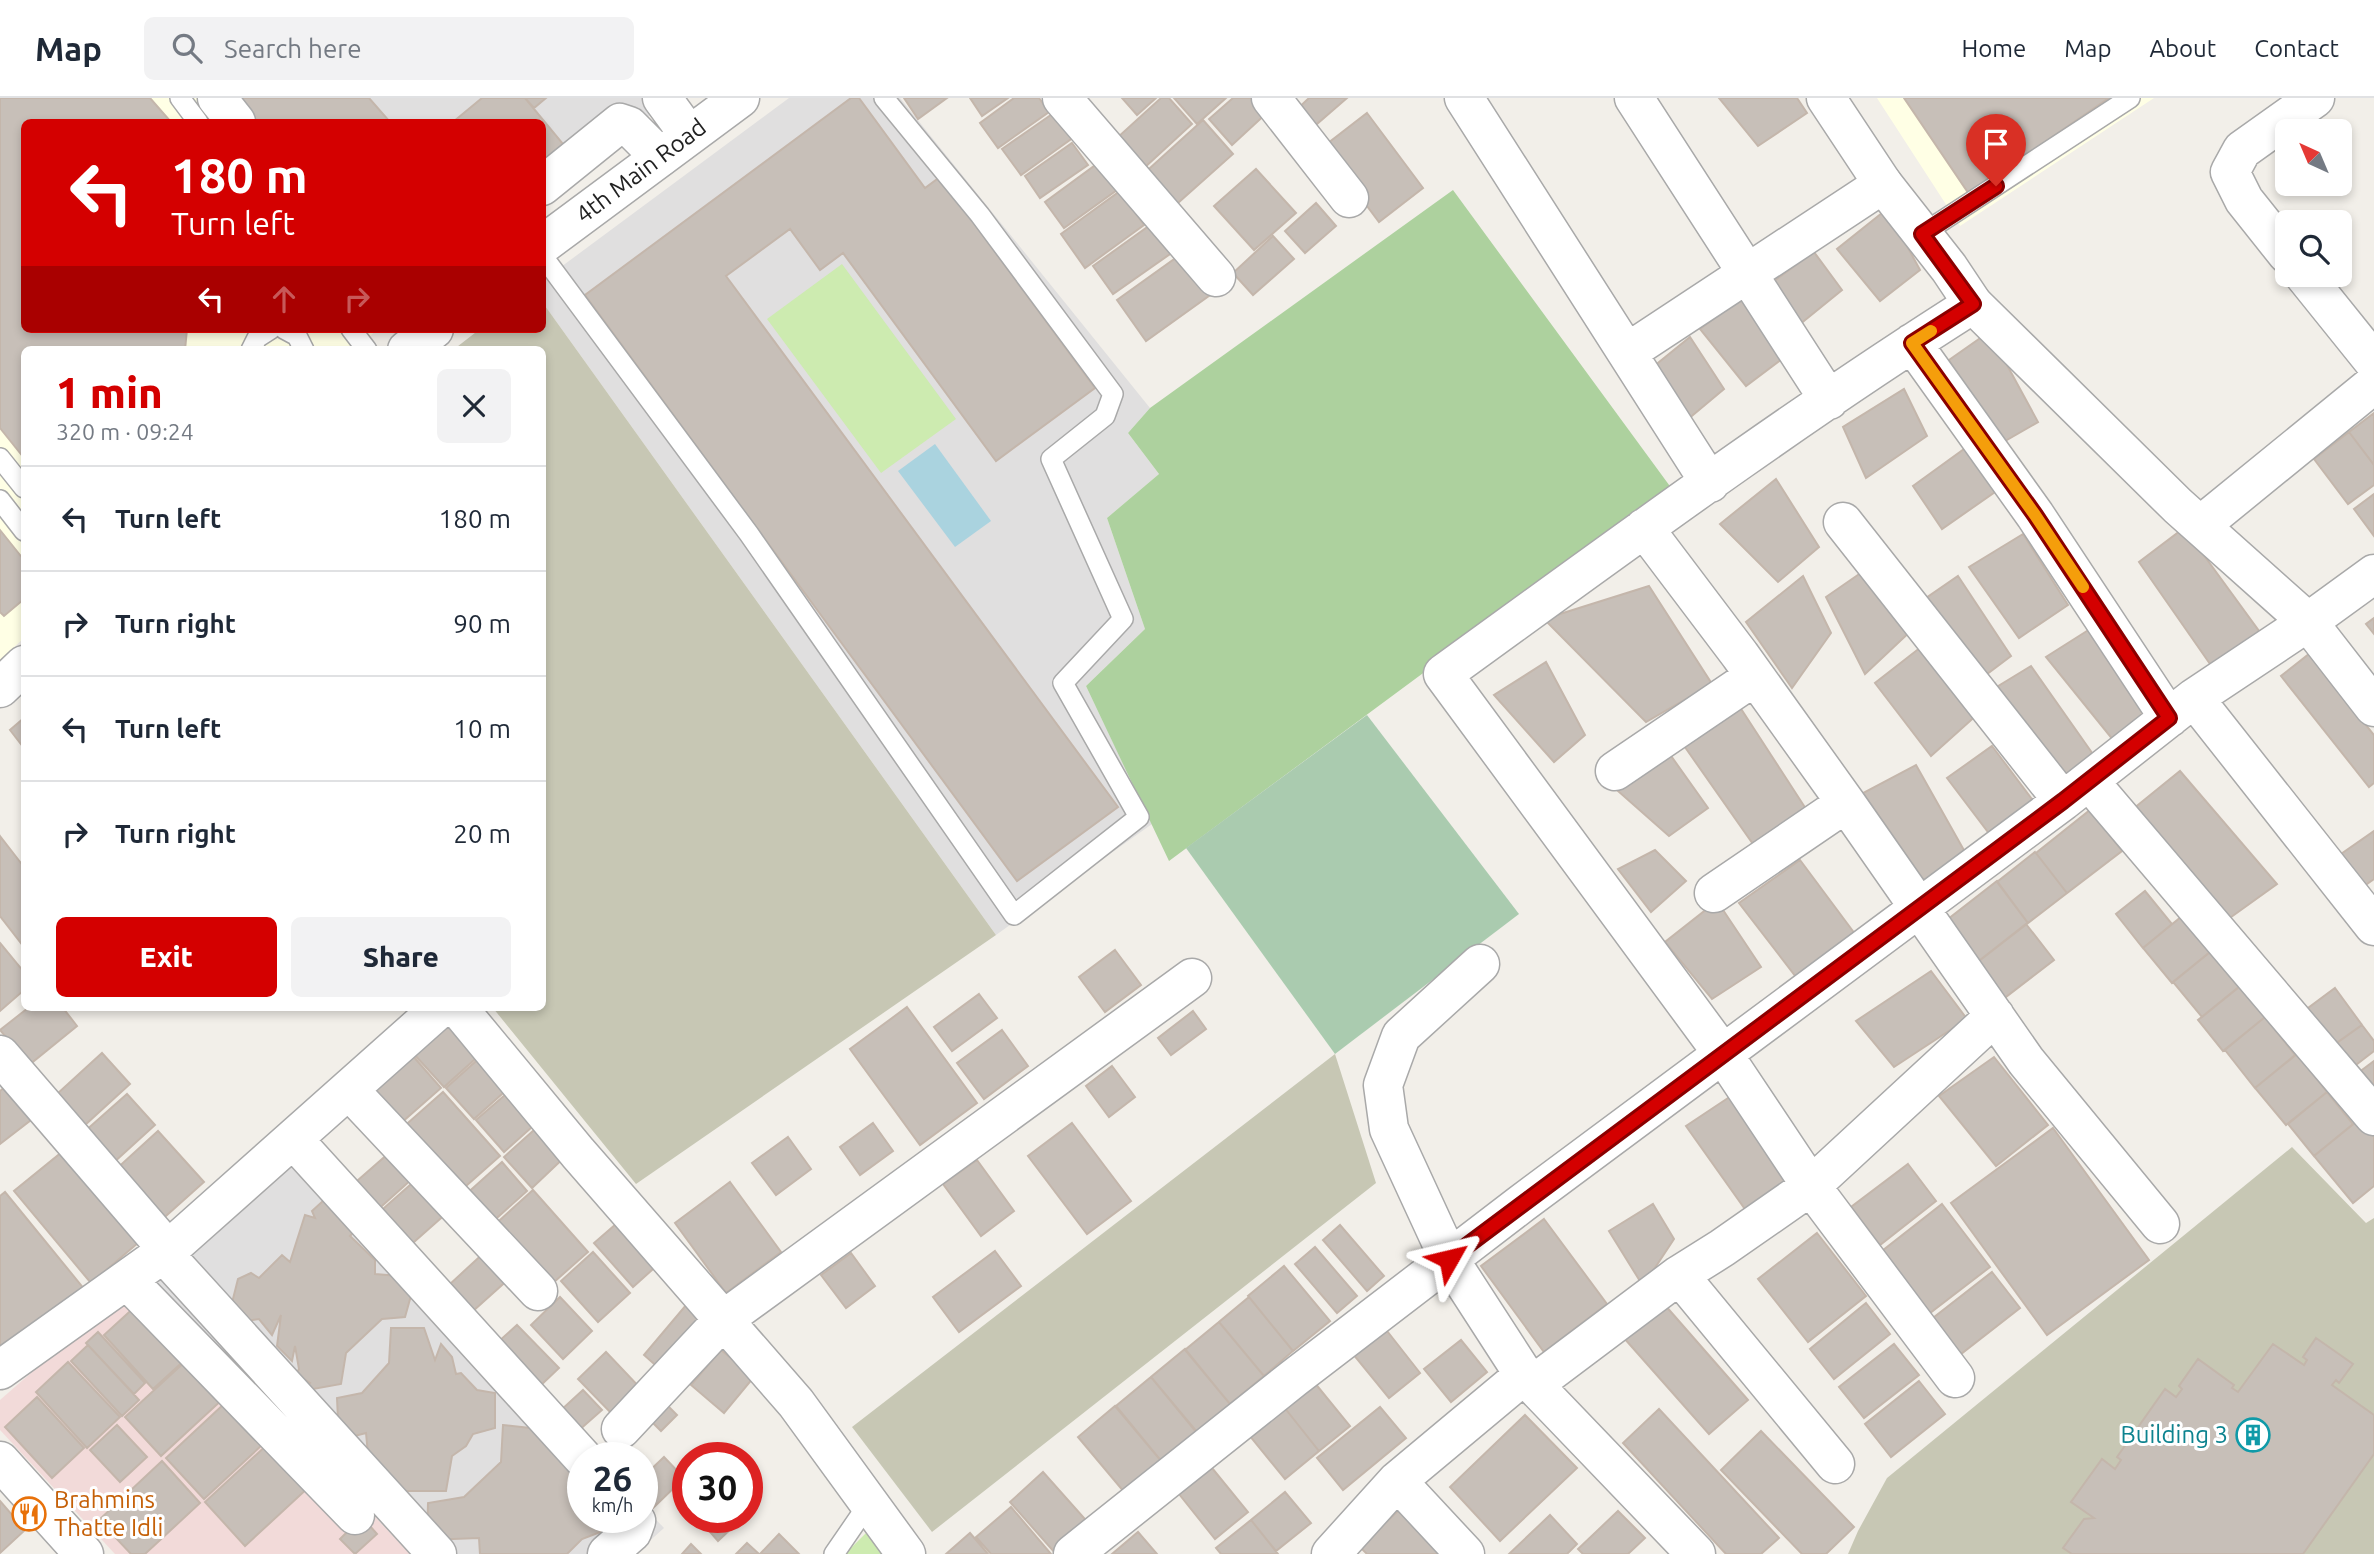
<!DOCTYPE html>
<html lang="en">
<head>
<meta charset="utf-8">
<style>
  body { margin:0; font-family:Ubuntu,sans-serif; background:#f2f2f3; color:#1f2937; height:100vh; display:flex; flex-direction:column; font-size:26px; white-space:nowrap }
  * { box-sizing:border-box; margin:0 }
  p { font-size:23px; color:#747a83 }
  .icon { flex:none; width:38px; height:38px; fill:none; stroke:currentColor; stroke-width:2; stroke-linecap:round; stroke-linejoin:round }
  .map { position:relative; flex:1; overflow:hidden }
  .details { position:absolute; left:21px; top:248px; width:525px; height:665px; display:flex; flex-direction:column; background:#fff; border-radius:10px; box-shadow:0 4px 10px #0003 }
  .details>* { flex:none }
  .top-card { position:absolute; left:21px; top:21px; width:525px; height:214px; border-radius:10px; box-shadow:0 4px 10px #0003; background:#d40000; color:#fff; overflow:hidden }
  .needle { width:46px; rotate:316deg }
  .controls { position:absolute; left:2275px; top:21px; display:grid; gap:14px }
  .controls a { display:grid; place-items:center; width:77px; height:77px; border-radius:10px; background:#fff; box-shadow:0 4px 10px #0003; font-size:35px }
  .speed { position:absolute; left:567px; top:1344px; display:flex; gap:14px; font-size:35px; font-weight:700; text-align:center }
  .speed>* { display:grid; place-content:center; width:91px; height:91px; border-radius:50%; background:#fff; box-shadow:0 4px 10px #0003; line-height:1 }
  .speed small { font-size:18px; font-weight:400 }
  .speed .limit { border:10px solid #d22; background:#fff; color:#111 }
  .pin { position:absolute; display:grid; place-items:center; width:60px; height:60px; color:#fff; margin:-72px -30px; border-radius:50% 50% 50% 0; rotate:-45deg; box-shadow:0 0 7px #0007 }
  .pin .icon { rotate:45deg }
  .me { position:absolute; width:77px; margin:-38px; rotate:53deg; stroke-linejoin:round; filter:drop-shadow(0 0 5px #0008) }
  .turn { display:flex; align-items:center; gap:24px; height:147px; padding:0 35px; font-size:32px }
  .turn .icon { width:91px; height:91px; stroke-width:2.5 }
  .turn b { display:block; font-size:49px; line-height:60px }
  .lanes { display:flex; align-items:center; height:66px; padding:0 35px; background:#0003; justify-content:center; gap:35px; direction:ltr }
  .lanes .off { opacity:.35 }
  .round { display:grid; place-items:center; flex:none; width:74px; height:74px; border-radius:10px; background:#f2f2f3 }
  .summary { display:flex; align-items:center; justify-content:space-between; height:119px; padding:0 35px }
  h1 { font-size:42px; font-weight:800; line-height:52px; color:#d40000 }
  .action { display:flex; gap:14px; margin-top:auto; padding:14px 35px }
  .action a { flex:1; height:80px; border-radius:10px; background:#d40000; color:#fff; font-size:28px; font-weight:800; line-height:80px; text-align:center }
  .action a+a { background:#f2f2f3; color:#1f2937 }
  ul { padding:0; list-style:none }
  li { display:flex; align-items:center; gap:21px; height:105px; padding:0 35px; border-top:2px solid #e0e1e3 }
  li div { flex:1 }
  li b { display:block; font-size:26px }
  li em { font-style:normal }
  header { display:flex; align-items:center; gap:42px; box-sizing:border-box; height:98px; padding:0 35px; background:#fff; border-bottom:2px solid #e0e1e3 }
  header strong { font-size:33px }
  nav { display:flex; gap:38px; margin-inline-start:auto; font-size:24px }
  .search { width:490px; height:63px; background:#f2f2f3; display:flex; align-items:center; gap:18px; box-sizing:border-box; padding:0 24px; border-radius:10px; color:#747a83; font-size:26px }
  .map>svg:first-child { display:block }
</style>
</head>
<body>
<header>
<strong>Map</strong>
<div class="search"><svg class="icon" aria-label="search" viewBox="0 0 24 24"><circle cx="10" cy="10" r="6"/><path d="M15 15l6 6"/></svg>Search here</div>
<nav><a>Home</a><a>Map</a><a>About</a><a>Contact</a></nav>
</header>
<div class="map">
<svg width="2374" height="1456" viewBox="0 0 2374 1456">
  <rect width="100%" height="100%" fill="#f2efe9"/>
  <path fill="#e0dfdf" d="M199,0H672L543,102L542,24H219Z
    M789,0H900L1150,310L1128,335L1159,376L1107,420L1145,531L1086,588L1152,726L996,837L543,205L542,183Z
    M309,1044L583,1360V1419H642V1407L664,1430L635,1456H410L155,1185Z"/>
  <path fill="#f2dad9" d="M155,1185L410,1456H115L0,1332V1302L72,1239Z"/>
  <path fill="#ffffe5" d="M0,0H199L219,24H24V231H378L354,252H24V540L0,562Z
    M1877,0H2154L1960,128Z"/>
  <path fill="#c7c7b4" d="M543,205L996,837L636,1086L493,910H542V252H453L480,231H542Z
    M1335,956L1376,1085L932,1434L852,1329Z
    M2292,1049L2366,1125L2374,1120V1456H1848L1858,1433L1887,1380Z"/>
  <path fill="#cdebb0" d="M842,166L956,321L881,375L767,221Z
    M867,1434L884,1456H845Z"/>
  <path fill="#add19e" d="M1453,92L1672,391L1169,763L1086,588L1145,531L1107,420L1159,376L1128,335L1150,310Z"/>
  <path fill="#aacbaf" d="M1367,617L1519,816L1335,956L1186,750Z"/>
  <path fill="#aad3df" d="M935,346L991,423L955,449L898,373Z"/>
  <path fill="#c7bfb8" stroke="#c4b6ab" stroke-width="2" d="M0,0H150L171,24H24V231H187L185,252H24V360L0,330Z
    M233,0H369L390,24H254Z
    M482,0H525L568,52L542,73V24H453Z
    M525,0H546L534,10Z
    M851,0H859L925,90L940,79L1095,290L996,363L843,155L820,172L790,131L726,178L1118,709L1017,783L585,197Z
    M904,0H947L918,21Z
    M970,0H1008L982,18Z
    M1014,0H1039L1049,14L998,50L980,25Z
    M1122,0H1156L1137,17Z
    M1161,0H1169L1192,26L1144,70L1117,40Z
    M1174,0H1226L1197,26Z
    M1233,0H1258L1269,13L1232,47L1209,21Z
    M1309,0H1347L1310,32L1294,14Z
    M1719,0H1797L1807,15L1758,48Z
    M1904,0H2109L1969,96Z
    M1055,14L1074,39L1021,77L1002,51Z
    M1367,15L1423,90L1379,124L1323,49Z
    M1203,22L1233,56L1170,112L1140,79Z
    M1072,45L1088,67L1040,100L1025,78Z
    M1105,60L1124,87L1064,130L1045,104Z
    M1256,71L1296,115L1254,152L1214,108Z
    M1120,93L1144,127L1085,170L1061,136Z
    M1316,105L1336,128L1305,155L1285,133Z
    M1887,111L1920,172L1880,203L1837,151Z
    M1153,125L1173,154L1113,196L1093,168Z
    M1273,138L1294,161L1253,197L1233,175Z
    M1184,154L1213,195L1146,243L1117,202Z
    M1814,154L1842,192L1799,227L1774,183Z
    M1746,197L1786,258L1746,288L1700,231Z
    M1989,234L2038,324L2000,346L1949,262Z
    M1690,239L1724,291L1687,322L1653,269Z
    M1904,291L1927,338L1866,380L1843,329Z
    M2374,315V367L2349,334Z
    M2349,334L2374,367V387L2348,406L2314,361Z
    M1971,346L1998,392L1942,431L1913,388Z
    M1776,381L1819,449L1778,484L1720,426Z
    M2374,396V438L2354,411Z
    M2184,430L2259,533L2217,576L2139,464Z
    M0,432L24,462V501L4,518L0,514Z
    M2023,436L2068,507L2019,540L1969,469Z
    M1865,472L1914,530L1865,576L1826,499Z
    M1803,478L1831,535L1792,590L1746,524Z
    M1958,478L2011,558L1987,576L1926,500Z
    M1649,488L1712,586L1646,624L1544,521Z
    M2374,520V536L2366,526Z
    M2090,531L2147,618L2114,643L2046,559Z
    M1921,549L1979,615L1931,658L1875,585Z
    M2309,556L2374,637V685L2369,689L2281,578Z
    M1546,564L1585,637L1554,664L1494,597Z
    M2031,568L2095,659L2065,687L1995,590Z
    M1734,600L1808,714L1760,756L1680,642Z
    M24,620V650L10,632Z
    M1664,648L1708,710L1669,738L1618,693Z
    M1992,648L2034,704L1991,738L1947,680Z
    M1916,667L1965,754L1927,787L1863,695Z
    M2180,673L2277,786L2227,822L2128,715Z
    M2090,712L2122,753L2067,795L2036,755Z
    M2374,733V781L2364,788L2341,756Z
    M0,738L24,769V849L0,818Z
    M1655,752L1686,783L1651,814L1618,771Z
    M2035,754L2067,795L2028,825L1997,784Z
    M1800,762L1861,844L1803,888L1739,805Z
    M1997,783L2028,825L1975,866L1943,825Z
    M2145,793L2172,826L2143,850L2116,816Z
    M1717,803L1761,869L1712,901L1665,844Z
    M2181,819L2210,854L2172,885L2143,850Z
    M2026,826L2054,862L2002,902L1975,866Z
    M0,845L24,874V892L0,913Z
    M1115,852L1141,887L1105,914L1079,879Z
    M2210,854L2239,889L2202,919L2173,884Z
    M1931,873L1967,921L1894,969L1856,923Z
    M2240,888L2265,919L2223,953L2198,922Z
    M2335,890L2362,927L2331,949L2304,913Z
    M979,896L997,920L952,953L934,929Z
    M907,909L977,1005L920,1047L850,951Z
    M28,910H63L77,928L29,967L0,932Z
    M1193,913L1206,931L1171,957L1158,940Z
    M453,919L483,954L444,989L413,955Z
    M2265,919L2295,957L2255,990L2225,952Z
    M2362,927L2374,943V953L2348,973L2331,949Z
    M1002,932L1028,968L984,1001L957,965Z
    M102,955L130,986L85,1027L57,996Z
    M484,956L512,987L474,1021L446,990Z
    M2297,956L2327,994L2286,1027L2255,990Z
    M412,957L441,990L401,1025L373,993Z
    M1994,959L2048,1027L1996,1068L1939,998Z
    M2374,963V1005L2354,978Z
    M1112,968L1135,999L1109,1019L1086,988Z
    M5,989L31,1022L0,1046V993Z
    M513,990L541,1021L504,1054L476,1022Z
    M443,994L500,1058L458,1095L401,1031Z
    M2327,994L2353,1026L2314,1058L2288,1026Z
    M127,996L155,1027L112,1066L84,1034Z
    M1731,998L1796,1084L1752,1121L1686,1028Z
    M2361,1020L2374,1036V1088L2353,1105L2314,1058Z
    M543,1024L569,1055L532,1090L504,1059Z
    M873,1025L893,1053L860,1077L840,1049Z
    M1072,1025L1131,1103L1087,1136L1028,1058Z
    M2053,1030L2149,1162L2047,1237L1951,1105Z
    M158,1033L204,1084L158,1125L113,1074Z
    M788,1039L811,1071L776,1097L752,1065Z
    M62,1054L138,1145L91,1185L14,1093Z
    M389,1055L412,1081L373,1116L350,1089Z
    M977,1062L1014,1113L981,1138L943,1086Z
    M502,1064L527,1093L489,1127L464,1098Z
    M1908,1066L1936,1103L1880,1147L1851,1109Z
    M418,1080L448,1114L406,1151L376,1117Z
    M730,1084L781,1154L726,1195L675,1125Z
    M533,1092L588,1154L545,1192L490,1131Z
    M5,1094L85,1192L0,1263V1098Z
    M324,1102L358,1130L350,1138L375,1162V1176L399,1178L412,1194L405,1219L382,1221L346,1255L341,1286L302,1293L310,1285L304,1281L298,1287L293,1281L299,1271L295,1248L292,1263L277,1248L281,1217L272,1237L259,1221L245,1223L229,1217L238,1181L251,1175L259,1180L282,1157L290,1164L305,1117L315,1120L312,1113Z
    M1653,1106L1674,1141L1643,1188L1609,1133Z
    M1942,1106L1990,1169L1930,1215L1882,1153Z
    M623,1120L662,1163L633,1189L594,1145Z
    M1544,1121L1607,1206L1544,1254L1481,1168Z
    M1340,1127L1384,1178L1367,1193L1323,1142Z
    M1817,1135L1866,1198L1808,1244L1758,1181Z
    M1315,1149L1357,1198L1337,1215L1295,1166Z
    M487,1152L511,1179L473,1213L450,1186Z
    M995,1153L1021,1188L959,1234L933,1199Z
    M593,1154L630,1195L598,1224L561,1183Z
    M851,1155L875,1188L846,1210L821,1177Z
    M1284,1168L1330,1223L1293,1253L1248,1198Z
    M1992,1174L2020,1210L1961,1256L1933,1220Z
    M560,1199L592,1233L563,1261L531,1227Z
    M1249,1199L1293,1253L1264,1278L1219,1224Z
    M1866,1205L1890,1236L1834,1281L1810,1251Z
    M687,1206L704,1221L661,1272L644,1257Z
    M1664,1206L1748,1302L1709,1336L1624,1240Z
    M137,1207L187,1260L153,1291L104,1237Z
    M1219,1224L1264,1278L1230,1306L1185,1252Z
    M1380,1224L1420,1275L1389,1300L1348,1250Z
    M517,1227L559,1270L540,1288L498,1244Z
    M391,1230H424L435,1262L441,1246L452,1259L456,1276L461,1275L477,1292L495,1295V1330L473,1336L466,1348L452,1358L446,1393H404L368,1356L366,1335L339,1342L337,1300L362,1295L389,1265Z
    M98,1234L145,1285L134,1296L86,1245Z
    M2316,1240L2353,1266L2339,1285L2336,1282L2332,1287L2374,1317V1356L2303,1456H2072L2063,1450L2084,1421L2094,1420L2071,1404L2102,1361L2115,1371L2121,1362L2117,1359L2165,1291L2176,1299L2182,1291L2179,1288L2198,1261L2234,1287L2232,1290L2238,1294L2273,1246L2304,1267L2307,1262L2303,1259Z
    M1461,1242L1487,1274L1451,1304L1424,1271Z
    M1894,1246L1919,1277L1864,1320L1839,1289Z
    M88,1247L139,1302L122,1318L71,1263Z
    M1185,1251L1230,1306L1197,1334L1151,1279Z
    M721,1252L754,1279L724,1315L691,1287Z
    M606,1254L645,1295L612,1316L578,1281Z
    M189,1260L225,1299L161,1358L125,1319Z
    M68,1264L120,1319L87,1350L36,1294Z
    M1151,1279L1197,1335L1162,1364L1116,1308Z
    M1919,1283L1945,1316L1891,1359L1865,1326Z
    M1314,1284L1350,1328L1319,1353L1284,1309Z
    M583,1292L602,1312L578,1333L560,1313Z
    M37,1299L84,1350L52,1380L5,1329Z
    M663,1303L677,1317L661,1333L647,1319Z
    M224,1306L262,1347L204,1401L166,1360Z
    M1115,1308L1162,1364L1125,1395L1078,1339Z
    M1284,1309L1319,1353L1285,1381L1249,1337Z
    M1380,1309L1406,1340L1343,1392L1317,1360Z
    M1659,1311L1779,1440L1761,1456H1726L1623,1345Z
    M1525,1317L1577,1370L1500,1443L1450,1389Z
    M117,1327L147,1359L120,1384L90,1352Z
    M503,1327L548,1332L571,1372L583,1383L575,1394H583V1419H602L603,1433L582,1441L567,1456H480L479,1440L427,1442L428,1405L464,1399L501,1364Z
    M1761,1333L1854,1429L1826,1456H1802L1721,1372Z
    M269,1345L310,1388L245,1448L205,1404Z
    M664,1359L684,1380L652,1411L642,1400V1380Z
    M162,1363L200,1405L145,1456H131L99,1422Z
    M1212,1370L1248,1414L1215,1441L1179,1396Z
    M1043,1374L1092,1429L1056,1456L1010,1404Z
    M1285,1394L1311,1425L1276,1453L1251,1422Z
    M0,1403L25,1432L0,1455Z
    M1011,1409L1051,1456H991L976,1439Z
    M1399,1412L1441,1456H1367L1360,1449Z
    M1618,1413L1645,1440L1628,1456H1583L1578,1451Z
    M1550,1417L1577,1446L1567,1456H1509Z
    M362,1419L377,1436L355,1456L340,1441Z
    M697,1419H726L734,1428L718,1443Z
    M1251,1422L1278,1456H1221L1216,1450Z
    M1138,1434L1157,1456H1112Z
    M970,1435L988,1456H946Z
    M779,1436L799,1456H760Z
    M747,1445L759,1456H736Z
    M691,1446L701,1456H682Z"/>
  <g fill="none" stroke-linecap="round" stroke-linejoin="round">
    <defs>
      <path id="service" d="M180,0L198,24
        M1922,136L2130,0
        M542,157L749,436L1014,817L1139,719L1063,585L1123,521L1051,361L1105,318L1113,296L980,117L884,0
        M284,231L297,238L304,252
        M351,231L367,252
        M251,252L257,240L271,231
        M0,360L24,390
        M0,402L24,433
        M834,1456L869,1405"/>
      <path id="minor" d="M217,0L236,24
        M662,0L689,37
        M1062,0L1216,179
        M1271,0L1349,100
        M1464,0L1710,385
        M1634,0L1829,302
        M542,88L620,25L629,28L660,59
        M2287,156L2244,102L2230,74L2242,52L2315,0
        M2304,177L2374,264
        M1912,245L2035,417L2169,620
        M1628,254L1883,86
        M1843,424L2063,703
        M2201,427L2374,286
        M1644,430L1740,557L1846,705L2026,963L2160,1126
        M2194,600L2374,828
        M1615,673L1755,578
        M2089,683L2374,1018
        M1714,795L1846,705
        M458,910L578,1055L796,1305L906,1456
        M0,957L168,1152
        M349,992L538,1193
        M293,1041L583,1360
        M164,1156L437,1456
        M127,1182L355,1417
        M0,1272L168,1152L440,910
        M1524,1277L1696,1456
        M1955,1280L1811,1088L1723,956L1443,576C1617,450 1791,321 1973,206
        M1534,1286L1679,1177
        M621,1331L723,1222L1192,880
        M0,1363L84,1456
        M1835,1366L1679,1177L1722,1150L1811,1088L1995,918
        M1397,1383L1465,1456
        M607,1456L632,1434L636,1423L633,1419
        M1073,1456L1294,1280L1521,1106L2063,703L2194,600L2308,524L2374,476
        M1331,1456L1397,1383L1524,1277L1449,1161L1389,1031L1383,987L1401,938L1480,866"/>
      <path id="tertiary" d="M1826,0L1883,86L1949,170L1973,206L2178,408L2308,524L2374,609
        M542,147L740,0
        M407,252L434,231
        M0,590L24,567"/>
    </defs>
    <use href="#service" stroke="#a9a9a9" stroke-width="22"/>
    <use href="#minor" stroke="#a9a9a9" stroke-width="41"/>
    <use href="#tertiary" stroke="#a9a9a9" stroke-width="41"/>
    <use href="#service" stroke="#fff" stroke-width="19"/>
    <use href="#minor" stroke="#fff" stroke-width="38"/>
    <use href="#tertiary" stroke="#fff" stroke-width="38"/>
  </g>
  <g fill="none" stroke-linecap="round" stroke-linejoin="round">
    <defs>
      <path id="route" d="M1449,1161L2063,703L2169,620L2035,417L1912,245L1973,206L1922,136L1996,88"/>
    </defs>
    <use href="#route" stroke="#8a0000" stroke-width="18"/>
    <use href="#route" stroke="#d40000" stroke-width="12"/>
    <path stroke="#f59e0b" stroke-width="12" d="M1931,233L1912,245L2035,417L2083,489"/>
  </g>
  <defs>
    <symbol id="building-ring" viewBox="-11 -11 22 22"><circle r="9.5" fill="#fff" stroke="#0f9aa8" stroke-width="1.5"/><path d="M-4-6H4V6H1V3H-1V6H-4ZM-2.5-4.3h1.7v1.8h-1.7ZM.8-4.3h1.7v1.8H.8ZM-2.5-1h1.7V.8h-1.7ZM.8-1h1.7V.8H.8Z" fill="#0f9aa8"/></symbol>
    <symbol id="restaurant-ring" viewBox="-11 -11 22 22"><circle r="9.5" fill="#fff" stroke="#e8710a" stroke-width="1.5"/><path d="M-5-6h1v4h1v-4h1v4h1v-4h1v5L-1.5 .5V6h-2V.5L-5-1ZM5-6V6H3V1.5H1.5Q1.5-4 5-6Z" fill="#e8710a"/></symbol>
  </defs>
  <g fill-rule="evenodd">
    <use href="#building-ring" x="2234" y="1318" width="38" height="38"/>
    <use href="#restaurant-ring" x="10" y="1397" width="38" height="38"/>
  </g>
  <g text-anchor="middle" stroke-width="6" stroke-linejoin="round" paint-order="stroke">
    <g font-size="24" fill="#222" stroke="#fff">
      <text transform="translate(641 73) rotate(-37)" y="8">4th Main Road</text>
    </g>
    <g font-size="24" fill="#0d838f" stroke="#fff" text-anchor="end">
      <text x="2228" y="1345">Building 3</text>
    </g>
    <g font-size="24" fill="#c56008" stroke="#fff" text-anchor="start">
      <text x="54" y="1410">Brahmins<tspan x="54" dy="28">Thatte Idli</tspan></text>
    </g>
  </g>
</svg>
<div class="controls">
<a><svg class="needle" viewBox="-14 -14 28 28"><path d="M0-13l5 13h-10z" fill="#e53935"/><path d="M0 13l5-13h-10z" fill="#747a83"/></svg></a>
<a><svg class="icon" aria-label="search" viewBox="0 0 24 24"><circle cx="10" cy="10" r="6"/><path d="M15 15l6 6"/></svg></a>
</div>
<div class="speed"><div>26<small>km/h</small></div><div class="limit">30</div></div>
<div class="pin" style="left:1996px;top:88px;background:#d93025"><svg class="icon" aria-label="arrive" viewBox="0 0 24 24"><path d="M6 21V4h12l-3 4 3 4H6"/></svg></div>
<svg class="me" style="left:1449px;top:1161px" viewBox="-20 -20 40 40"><path d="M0-17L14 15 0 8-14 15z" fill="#d40000" stroke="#fff" stroke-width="4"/></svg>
<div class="top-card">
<div class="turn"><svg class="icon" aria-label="left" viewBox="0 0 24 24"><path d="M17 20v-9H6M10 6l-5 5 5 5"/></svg><div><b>180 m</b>Turn left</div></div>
<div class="lanes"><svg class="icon" aria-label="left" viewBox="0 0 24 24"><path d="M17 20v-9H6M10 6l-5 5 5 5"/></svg><svg class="icon off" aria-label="ahead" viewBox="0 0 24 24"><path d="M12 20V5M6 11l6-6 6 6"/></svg><svg class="icon off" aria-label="right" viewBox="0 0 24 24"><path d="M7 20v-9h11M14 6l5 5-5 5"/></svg></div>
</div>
<section class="details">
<div class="summary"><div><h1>1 min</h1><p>320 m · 09:24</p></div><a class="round"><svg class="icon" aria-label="close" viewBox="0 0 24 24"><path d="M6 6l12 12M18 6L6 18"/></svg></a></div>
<ul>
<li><svg class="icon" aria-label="left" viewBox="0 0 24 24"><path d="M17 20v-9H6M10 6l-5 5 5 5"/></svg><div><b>Turn left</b></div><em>180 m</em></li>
<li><svg class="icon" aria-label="right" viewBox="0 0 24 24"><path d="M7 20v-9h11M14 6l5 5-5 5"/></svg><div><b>Turn right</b></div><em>90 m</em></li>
<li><svg class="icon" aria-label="left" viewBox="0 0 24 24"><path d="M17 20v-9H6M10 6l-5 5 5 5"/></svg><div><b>Turn left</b></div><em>10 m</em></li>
<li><svg class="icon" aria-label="right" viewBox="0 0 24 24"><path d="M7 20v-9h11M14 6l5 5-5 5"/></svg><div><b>Turn right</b></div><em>20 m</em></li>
</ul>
<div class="action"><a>Exit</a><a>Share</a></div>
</section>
</div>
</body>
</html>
